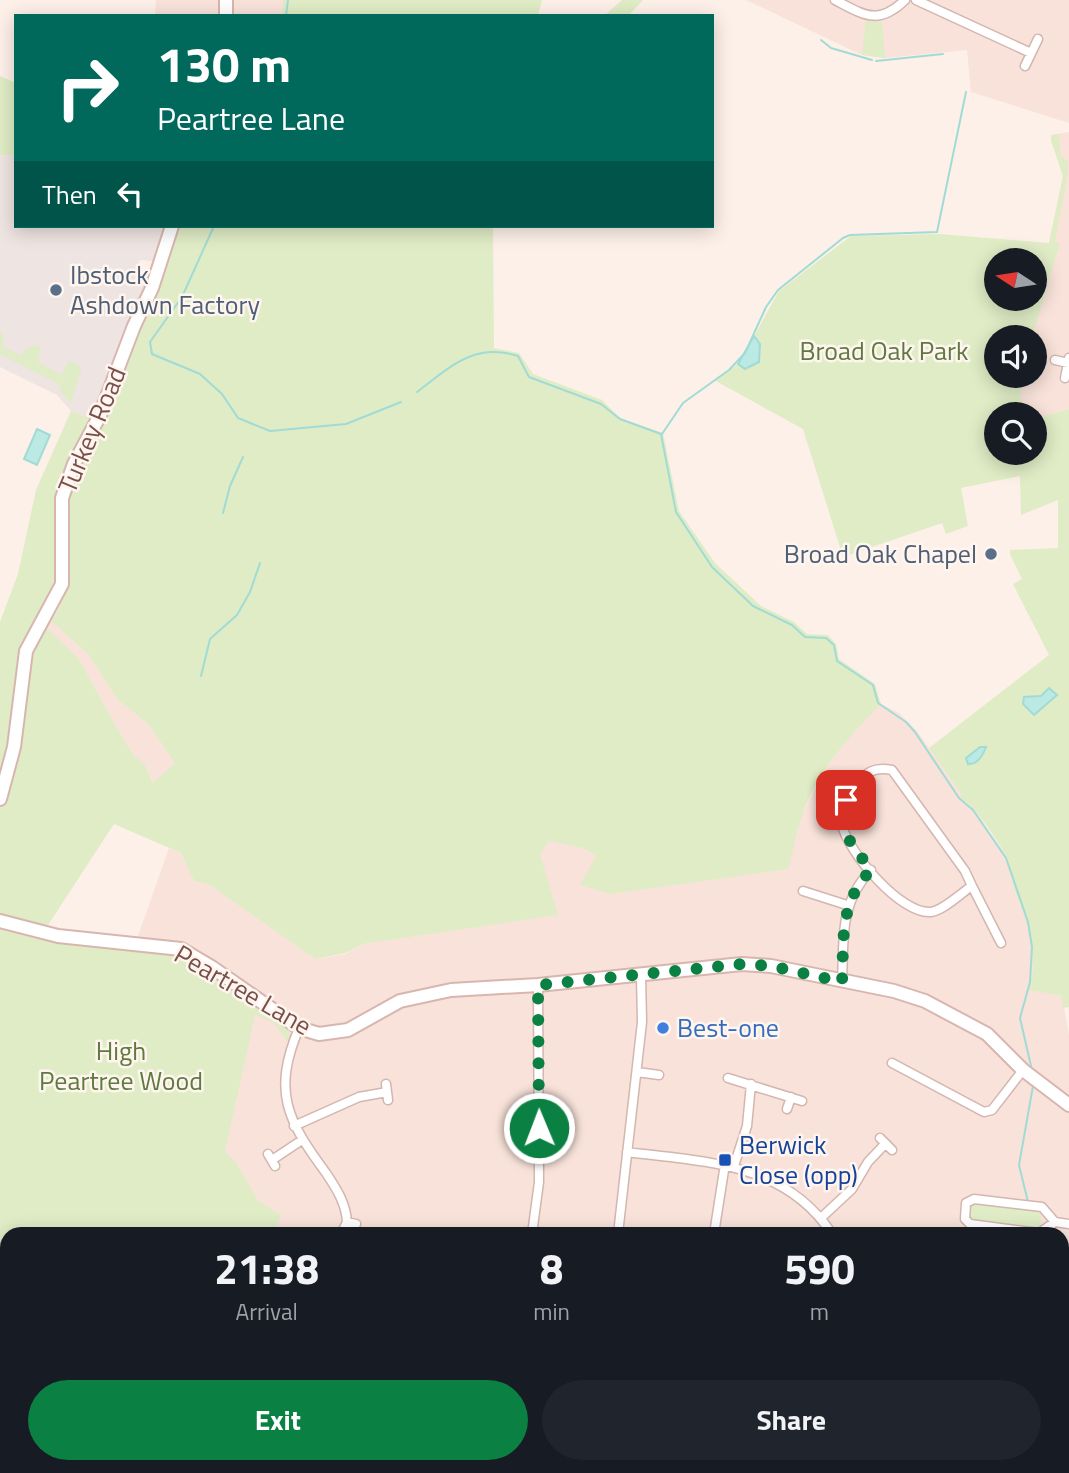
<!DOCTYPE html>
<html lang="en">
<head>
<meta charset="utf-8">
<style>
  body { margin:0; font-family:"Titillium Web",sans-serif; background:#20242c; color:#f1f3f6; height:100vh; display:flex; flex-direction:column; font-size:26px; white-space:nowrap }
  * { box-sizing:border-box; margin:0 }
  p { font-size:23px; color:#9ea1a6 }
  .icon { flex:none; width:38px; height:38px; fill:none; stroke:currentColor; stroke-width:2; stroke-linecap:round; stroke-linejoin:round }
  .map { position:relative; flex:1; overflow:hidden }
  .details { position:absolute; left:0px; top:1227px; width:1069px; height:247px; display:flex; flex-direction:column; background:#171b24; border-radius:21px 21px 0 0; box-shadow:0 4px 18px #0003 }
  .details>* { flex:none }
  .top-card { position:absolute; left:14px; top:14px; width:700px; height:214px; border-radius:0px; box-shadow:0 4px 18px #0003; background:#00695c; color:#fff; overflow:hidden }
  .needle { width:46px; rotate:282deg }
  .controls { position:absolute; left:984px; top:248px; display:grid; gap:14px }
  .controls a { display:grid; place-items:center; width:63px; height:63px; border-radius:50%; background:#171b24; box-shadow:0 4px 18px #0003; font-size:35px }
  .pin { position:absolute; display:grid; place-items:center; width:60px; height:60px; color:#fff; margin:-30px; border-radius:14px; box-shadow:0 4px 10px #0006 }
  .me { position:absolute; width:77px; margin:-38px; rotate:359deg; stroke-linejoin:round; filter:drop-shadow(0 0 5px #0008) }
  .turn { display:flex; align-items:center; gap:24px; height:147px; padding:0 28px; font-size:32px }
  .turn .icon { width:91px; height:91px; stroke-width:2.5 }
  .turn b { display:block; font-size:49px; line-height:60px }
  .then { display:flex; align-items:center; height:66px; padding:0 28px; background:#0003; gap:14px; font-size:26px }
  .eta { display:flex; justify-content:space-evenly; align-items:center; height:119px; text-align:center }
  .eta b { font-size:42px; font-weight:700; line-height:49px }
  .cta { display:flex; gap:14px; margin-top:auto; padding:14px 28px }
  .cta a { flex:1; height:80px; border-radius:42px; background:#0b8043; color:#fff; font-size:28px; font-weight:700; line-height:80px; text-align:center }
  .cta a+a { background:#20242c; color:#f1f3f6 }
  .map>svg:first-child { display:block }
</style>
</head>
<body>
<div class="map">
<svg width="1069" height="1473" viewBox="0 0 1069 1473">
  <rect width="100%" height="100%" fill="#fdf0e8"/>
  <path fill="#f8e2d9" d="M156,0H283L282,16H155Z
    M746,0H1069V123L971,92L967,50L885,58L862,55Z
    M1069,132V409L1034,419V415H1022L1019,380L1020,376H1034V338H1032L1059,243H1049L1063,176L1051,135Z
    M51,621L89,655L117,699L147,723L175,763L154,784L145,765L133,754L121,735L79,659L46,627Z
    M881,704L899,713L916,730L962,793L960,797L977,813L1007,858L1014,888L1030,929L1034,961L1029,990L1062,996L1069,1035V1473H296L289,1467L1062,1466V1234H274L280,1215L258,1200L235,1162L225,1152L259,992L181,943L137,939L169,848L181,853L194,881L208,884L315,959L346,954L363,944L557,915L539,854L549,841L583,848L596,856L602,889L611,894L787,869L802,814L823,773L854,729Z
    M0,1380L7,1381V1466L33,1467L36,1473H0Z"/>
  <path fill="#eee4e1" d="M0,155L16,156V226H167L158,255L153,261L140,260L138,264L137,270L147,277L148,287L93,418L71,411L57,395L0,367Z"/>
  <path fill="#dfecc5" fill-rule="evenodd" d="M283,0H542L538,16H282Z
    M622,0H643L628,16H604Z
    M866,21L882,22L885,58L862,55Z
    M0,76L16,83V156L0,155Z
    M1059,134L1060,154L1068,163V171L1055,242L1060,243L1032,338H996V376H1020L1022,415H996V453H1034V419L1069,409V1007L1063,1008L1062,996L1028,990C1041,953 1027,922 1014,888C1011,878 1011,865 1006,856C994,836 979,811 960,797L961,793L929,748L1049,655L1013,584L1022,579L1010,554V550L1058,548V500L1021,515L1020,476L961,488L968,526L946,534L942,523L843,557L803,429L714,380L738,364L745,369L761,352L754,336L779,291L851,236L939,234L1049,243L1063,176L1051,141V135ZM996,261H1034V299H996Z
    M176,226H493L494,348L519,353L533,374L602,400L620,418L663,433L679,511L715,563L761,606L794,622L807,634L828,635L836,644L839,659L875,684L881,704C849,736 817,772 802,816C796,833 793,852 788,869L611,894L580,885L596,856L583,848L549,841L540,854L558,915L363,944L346,953L315,959L208,884L194,881L181,853L114,824L48,925L0,917V806L3,802L28,668L42,629L46,627L79,659L121,735L133,754L145,765L153,783L175,763L147,723L117,699L89,655L51,621C84,574 56,544 66,497C73,465 96,441 108,411C133,351 153,287 176,226Z
    M0,329L4,340L2,346L22,356L24,350L35,345L41,348L38,362L61,375L69,361L82,367L71,403L62,394L59,384L0,354Z
    M71,411L93,418L59,498L58,583L43,616L31,629L20,647L13,730L0,788V622L18,574L36,490Z
    M0,927L178,954L221,977L286,1025L291,1038L287,1041L274,1023L255,1015L225,1152L235,1161L258,1200L281,1215L274,1234H7V1274L0,1264Z
    M974,1202L1041,1210V1228L1038,1230L971,1221L967,1218L968,1205Z"/>
  <path fill="#bbe9e3" stroke="#a1dbd5" stroke-width="2" d="M754,336L760,344L759,362L745,369L738,364Z
    M37,429L50,435L37,465L24,459Z
    M1049,688L1057,695L1034,715L1023,704L1024,697L1041,696Z
    M980,747H986C983,755 977,765 968,764L966,758Z"/>
  <g fill="none" stroke-linecap="round" stroke-linejoin="round">
    <path stroke="#a1dbd5" stroke-width="2" d="M286,16L288,0
      M821,40L831,48L872,60
      M876,61L943,54
      M214,226L182,297L150,342L152,354L200,374L222,394L238,418L270,431L346,424L401,402
      M417,392C450,367 474,342 518,356L529,377L601,404L620,419L661,434L676,512L712,567L753,606L792,625L805,637L826,638L834,645L837,661L873,685L878,703L906,722L915,732L959,798L973,810L1006,858L1028,922L1032,947L1030,982L1020,1018L1031,1066
      M662,434L683,403L729,370L745,353L766,307L778,290L843,238L850,235L937,232L966,92
      M223,513L230,486L243,457
      M201,676L210,639L237,615L250,592L260,563
      M1028,1202L1019,1165L1033,1086
      M0,1242L7,1252
      M1036,1466L1037,1473"/>
    <defs>
      <path id="street" d="M835,0C864,15 878,26 905,0
        M916,0L1031,53
        M1025,66L1038,39
        M1055,360L1068,363
        M1065,378L1069,358
        M972,886L965,871L892,770C875,767 866,771 856,786C848,797 839,810 842,825C848,852 901,915 931,912C944,910 961,893 972,886L1001,943
        M803,891L847,905
        M842,982C844,939 839,903 871,870
        M299,1028C272,1092 287,1120 326,1173C336,1188 346,1203 347,1222
        M892,1063L984,1112L992,1110L1023,1070
        M637,1072L659,1075
        M728,1078L802,1101
        M386,1084L388,1100
        M787,1109L791,1097
        M294,1126L359,1097L387,1092
        M880,1138L892,1150
        M627,1152C705,1162 785,1162 832,1234
        M268,1154L275,1166
        M272,1160L302,1140
        M734,1166L747,1126L751,1084
        M822,1217L852,1189L868,1162L885,1144
        M1055,1222L1039,1233L970,1224L965,1219L966,1203L974,1199L1042,1207L1055,1222L1069,1224
        M342,1232L347,1222L356,1224
        M532,1234L539,1182L538,985
        M618,1234L642,1022L641,975
        M714,1234L725,1164
        M1062,1320H1069
        M1062,1430H1069
        M352,1466L360,1473
        M607,1466L619,1473
        M703,1466L706,1470
        M974,1466L975,1473
        M575,1473L577,1466
        M653,1473L658,1466
        M778,1473V1466"/>
      <path id="secondary" d="M226,0V16
        M0,799L14,747L26,651L62,584V498L74,464L100,415L134,326L152,288L172,226
        M0,921L58,936L181,949L213,968L299,1028L319,1034L348,1030L400,1001L451,990L538,985L742,964L771,966L894,991L925,1001L987,1034L1023,1070L1069,1105"/>
    </defs>
    <use href="#street" stroke="#d3b6af" stroke-width="11"/>
    <use href="#secondary" stroke="#d8b6af" stroke-width="16"/>
    <use href="#street" stroke="#fff" stroke-width="8"/>
    <use href="#secondary" stroke="#fff" stroke-width="12"/>
  </g>
  <g fill="none" stroke-linecap="round" stroke-linejoin="round">
    <path stroke="#0b8043" stroke-width="12" stroke-dasharray="0 21.6" d="M539,1128L538,985L742,964L771,966L842,982C844,939 839,903 871,870C852,844 838,834 846,800"/>
  </g>
  <g fill="#5c6f8a" stroke="#fff5ef" stroke-width="2.5">
    <circle cx="56" cy="290" r="7"/>
    <circle cx="991" cy="554" r="7"/>
  </g>
  <circle fill="#3f7fe0" stroke="#fff5ef" stroke-width="2.5" cx="663" cy="1028" r="7"/>
  <rect fill="#1a4fb4" stroke="#fff5ef" stroke-width="2.5" x="718" y="1153" width="14" height="14" rx="3.5"/>
  <g text-anchor="middle" stroke-width="5" stroke-linejoin="round" paint-order="stroke">
    <g font-size="26" fill="#4e5e75" stroke="#fff5ef" text-anchor="start">
      <text x="70" y="284">Ibstock<tspan x="70" dy="30">Ashdown Factory</tspan></text>
      <text x="977" y="563" text-anchor="end">Broad Oak Chapel</text>
    </g>
    <g font-size="26" fill="#5f7a3f" stroke="#fff5ef">
      <text x="884" y="360">Broad Oak Park</text>
      <text x="121" y="1060">High<tspan x="121" dy="30">Peartree Wood</tspan></text>
    </g>
    <g font-size="26" fill="#794f4a" stroke="#fff5ef">
      <text transform="translate(92 430) rotate(-67)" y="9">Turkey Road</text>
      <text transform="translate(243 990) rotate(30)" y="9">Peartree Lane</text>
    </g>
    <g font-size="26" fill="#366cbe" stroke="#fff5ef" text-anchor="start">
      <text x="677" y="1037">Best-one</text>
    </g>
    <g font-size="26" fill="#164399" stroke="#fff5ef" text-anchor="start">
      <text x="739" y="1154">Berwick<tspan x="739" dy="30">Close (opp)</tspan></text>
    </g>
  </g>
</svg>
<div class="controls">
<a><svg class="needle" viewBox="-14 -14 28 28"><path d="M0-13l5 13h-10z" fill="#e53935"/><path d="M0 13l5-13h-10z" fill="#9ea1a6"/></svg></a>
<a><svg class="icon" aria-label="sound" viewBox="0 0 24 24"><path d="M4 9h4l5-4v14l-5-4H4zM17 9q2 3 0 6"/></svg></a>
<a><svg class="icon" aria-label="search" viewBox="0 0 24 24"><circle cx="10" cy="10" r="6"/><path d="M15 15l6 6"/></svg></a>
</div>
<div class="pin" style="left:846px;top:800px;background:#d93025"><svg class="icon" aria-label="arrive" viewBox="0 0 24 24"><path d="M6 21V4h12l-3 4 3 4H6"/></svg></div>
<svg class="me" style="left:539px;top:1128px" viewBox="-20 -20 40 40"><circle r="17" fill="#0b8043" stroke="#fff" stroke-width="3"/><path d="M0-11L8 9 0 5-8 9z" fill="#fff"/></svg>
<div class="top-card">
<div class="turn"><svg class="icon" aria-label="right" viewBox="0 0 24 24"><path d="M7 20v-9h11M14 6l5 5-5 5"/></svg><div><b>130 m</b>Peartree Lane</div></div>
<div class="then">Then<svg class="icon" aria-label="left" viewBox="0 0 24 24"><path d="M17 20v-9H6M10 6l-5 5 5 5"/></svg></div>
</div>
<section class="details">
<div class="eta">
<div><b>21:38</b><p>Arrival</p></div>
<div><b>8</b><p>min</p></div>
<div><b>590</b><p>m</p></div>
</div>
<div class="cta"><a>Exit</a><a>Share</a></div>
</section>
</div>
</body>
</html>
